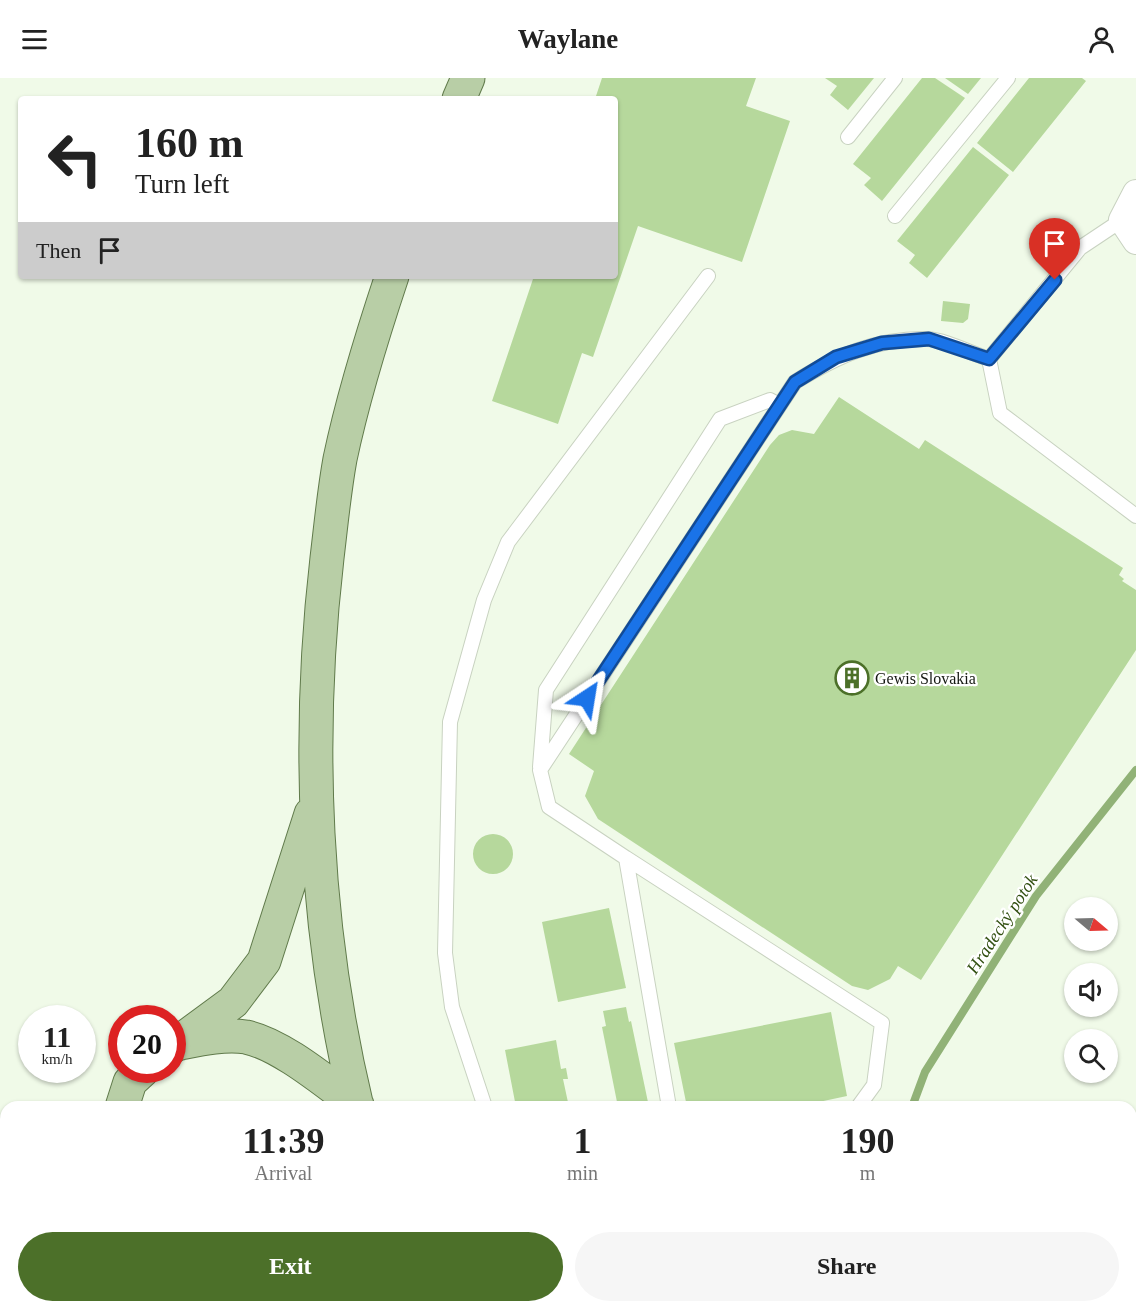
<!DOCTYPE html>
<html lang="en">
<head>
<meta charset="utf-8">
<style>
  body { margin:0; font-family:Georgia,serif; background:#f6f6f6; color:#222; height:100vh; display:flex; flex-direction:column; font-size:22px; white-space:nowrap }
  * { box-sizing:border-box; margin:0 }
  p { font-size:20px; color:#767676 }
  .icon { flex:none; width:33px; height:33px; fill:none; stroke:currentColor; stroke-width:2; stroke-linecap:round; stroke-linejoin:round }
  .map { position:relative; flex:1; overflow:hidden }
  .side { position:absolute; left:0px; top:1023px; width:1137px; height:212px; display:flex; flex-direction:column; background:#fff; border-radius:18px 18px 0 0; box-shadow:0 2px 4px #0004 }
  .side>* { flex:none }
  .banner { position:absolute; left:18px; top:18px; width:600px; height:183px; border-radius:6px; box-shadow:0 2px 4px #0004; background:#fff; color:#222; overflow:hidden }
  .needle { width:39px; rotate:109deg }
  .buttons { position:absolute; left:1064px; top:819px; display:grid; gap:12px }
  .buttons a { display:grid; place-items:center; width:54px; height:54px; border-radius:50%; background:#fff; box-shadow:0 2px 4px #0004; font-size:30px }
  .speed { position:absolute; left:18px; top:927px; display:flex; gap:12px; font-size:30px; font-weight:700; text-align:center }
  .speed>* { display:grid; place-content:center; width:78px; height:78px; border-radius:50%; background:#fff; box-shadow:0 2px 4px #0004; line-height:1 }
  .speed small { font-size:15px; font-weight:400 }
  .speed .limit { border:9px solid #d22; background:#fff; color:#111 }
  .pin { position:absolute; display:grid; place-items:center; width:51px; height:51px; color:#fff; margin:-62px -26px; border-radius:50% 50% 50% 0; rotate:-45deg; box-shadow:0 0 6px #0007 }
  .pin .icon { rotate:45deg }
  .me { position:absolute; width:66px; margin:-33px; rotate:33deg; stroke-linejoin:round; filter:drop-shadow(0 0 4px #0008) }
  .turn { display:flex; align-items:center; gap:21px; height:126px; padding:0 18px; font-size:27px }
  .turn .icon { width:78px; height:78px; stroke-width:2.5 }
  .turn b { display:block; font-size:42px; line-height:51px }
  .then { display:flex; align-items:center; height:57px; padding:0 18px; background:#0003; gap:12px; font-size:22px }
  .eta { display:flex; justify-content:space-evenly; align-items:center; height:102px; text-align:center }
  .eta b { font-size:36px; font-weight:700; line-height:42px }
  .button { display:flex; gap:12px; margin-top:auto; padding:12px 18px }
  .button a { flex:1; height:69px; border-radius:36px; background:#4c7029; color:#fff; font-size:24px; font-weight:700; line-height:69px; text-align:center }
  .button a+a { background:#f6f6f6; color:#222 }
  header { display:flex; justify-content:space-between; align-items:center; height:78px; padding:0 18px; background:#fff; font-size:27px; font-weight:700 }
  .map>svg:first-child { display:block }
</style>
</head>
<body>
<header><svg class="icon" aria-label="menu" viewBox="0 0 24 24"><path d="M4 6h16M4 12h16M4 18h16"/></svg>Waylane<svg class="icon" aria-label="person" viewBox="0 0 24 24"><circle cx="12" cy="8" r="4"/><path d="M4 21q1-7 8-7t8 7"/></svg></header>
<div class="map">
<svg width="1136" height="1234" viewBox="0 0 1136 1234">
  <rect width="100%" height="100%" fill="#f0fae8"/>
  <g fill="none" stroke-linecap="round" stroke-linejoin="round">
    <path stroke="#91b277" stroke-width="8" d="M912,1029L925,994L1036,818L1136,692
      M908,1234L909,1228"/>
  </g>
  <path fill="#b6d89c" d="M602,0H756L746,28L790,43L742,184L638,148L593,279L582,275L558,346L492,323L534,198H615V21H595Z
    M825,0H874L848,32L830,17L837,8Z
    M922,0H935L965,20L882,123L864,107L871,100L853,86Z
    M945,0H981L968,16Z
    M1029,0H1082L1086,3L1013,94L977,65Z
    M973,69L1009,97L927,200L909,185L915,177L897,163Z
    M943,223L970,226L968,241L963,245L941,243Z
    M839,319L919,371L925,362L1123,490L1119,497L1124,501L1122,503L1136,512V572L921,902L898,888L890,901L868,912L852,908L598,741L585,718L594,693L569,676L770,367L779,357L792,352L814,356Z
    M473 776a20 20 0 1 1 40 0a20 20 0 1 1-40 0Z
    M609,830L626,910L558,924L542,844Z
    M626,929L629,944L631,943L649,1029H618L602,949L606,948L603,933Z
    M831,934L847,1018L795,1029H687L674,965Z
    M556,962L561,991L566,990L568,1001H563L569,1029H516L505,972Z
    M562,1228H606L607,1234H563Z
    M657,1228H866L867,1234H658Z"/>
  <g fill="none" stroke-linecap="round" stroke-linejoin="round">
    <defs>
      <path id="service" d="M848,59L895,0
        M895,138L1008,0
        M1122,142L1080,170L989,281L1000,335L1136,438
        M540,689L546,612L720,341L770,322L779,327
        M626,780L882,945L874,1007L858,1029
        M485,1029L452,929L445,875L450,644L484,522L508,464L708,198
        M669,1029L626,780L549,729L540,692L795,304C837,278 876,260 927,261C946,262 970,275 989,281
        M635,1228L636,1234"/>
      <path id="minor" d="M1136,115L1122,142L1136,163"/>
      <path id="primary" d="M459,21L468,0
        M181,965C201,961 224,956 246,959C281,966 328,1006 357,1027
        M172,969L233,924L264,883L311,736
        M122,1029L130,1004L143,992
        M357,1029C314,851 306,661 327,480C331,447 334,414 340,381C353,319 372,258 392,198
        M184,1228L186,1234
        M421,1228L423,1234"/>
    </defs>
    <use href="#service" stroke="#c8d2c0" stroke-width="16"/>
    <use href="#minor" stroke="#c8d2c0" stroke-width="28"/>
    <use href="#primary" stroke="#607a4b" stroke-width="35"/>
    <use href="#service" stroke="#fff" stroke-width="14"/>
    <use href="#minor" stroke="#fff" stroke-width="26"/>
    <use href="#primary" stroke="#b8cea6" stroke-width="33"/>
  </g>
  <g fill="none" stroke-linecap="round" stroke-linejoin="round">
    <defs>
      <path id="route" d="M587,620L795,304L836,279L882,265L929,261L989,281L1055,202"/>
    </defs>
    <use href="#route" stroke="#114b97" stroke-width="15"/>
    <use href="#route" stroke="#1a73e8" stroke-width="10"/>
  </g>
  <defs>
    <symbol id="building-ring" viewBox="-11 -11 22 22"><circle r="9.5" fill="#fff" stroke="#4c7029" stroke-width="1.5"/><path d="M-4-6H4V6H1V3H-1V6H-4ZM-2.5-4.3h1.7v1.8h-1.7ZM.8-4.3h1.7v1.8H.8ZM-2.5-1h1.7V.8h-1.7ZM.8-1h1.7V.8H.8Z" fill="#4c7029"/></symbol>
  </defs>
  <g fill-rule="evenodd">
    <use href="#building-ring" x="833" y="581" width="38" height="38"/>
  </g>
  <g text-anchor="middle" stroke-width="4.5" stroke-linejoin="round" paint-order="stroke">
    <g font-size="16" fill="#151812" stroke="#fff" text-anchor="start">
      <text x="875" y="606">Gewis Slovakia</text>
    </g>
    <g font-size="18" font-style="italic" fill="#325011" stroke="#fff">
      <text transform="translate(1002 846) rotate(-57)" y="6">Hradecký potok</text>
    </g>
  </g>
</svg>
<div class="buttons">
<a><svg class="needle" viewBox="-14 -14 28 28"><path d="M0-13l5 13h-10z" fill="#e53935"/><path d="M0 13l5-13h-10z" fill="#767676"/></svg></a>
<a><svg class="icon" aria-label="sound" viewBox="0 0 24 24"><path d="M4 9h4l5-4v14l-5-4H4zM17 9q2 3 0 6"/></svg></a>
<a><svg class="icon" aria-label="search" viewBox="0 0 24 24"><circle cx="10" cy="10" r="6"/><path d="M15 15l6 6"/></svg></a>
</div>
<div class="speed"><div>11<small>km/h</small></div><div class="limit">20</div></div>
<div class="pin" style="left:1055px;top:202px;background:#d93025"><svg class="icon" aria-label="arrive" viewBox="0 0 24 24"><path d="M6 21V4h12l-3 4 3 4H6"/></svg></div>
<svg class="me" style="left:587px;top:620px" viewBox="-20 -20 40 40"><path d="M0-17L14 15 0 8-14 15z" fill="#1a73e8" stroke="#fff" stroke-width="4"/></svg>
<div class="banner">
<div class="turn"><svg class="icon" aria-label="left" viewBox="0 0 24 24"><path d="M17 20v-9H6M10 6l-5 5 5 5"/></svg><div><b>160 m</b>Turn left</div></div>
<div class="then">Then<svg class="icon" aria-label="arrive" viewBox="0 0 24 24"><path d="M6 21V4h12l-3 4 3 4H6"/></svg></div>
</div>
<section class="side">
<div class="eta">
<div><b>11:39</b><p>Arrival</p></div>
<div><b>1</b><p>min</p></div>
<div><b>190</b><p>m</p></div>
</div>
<div class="button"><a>Exit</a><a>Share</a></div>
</section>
</div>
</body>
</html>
